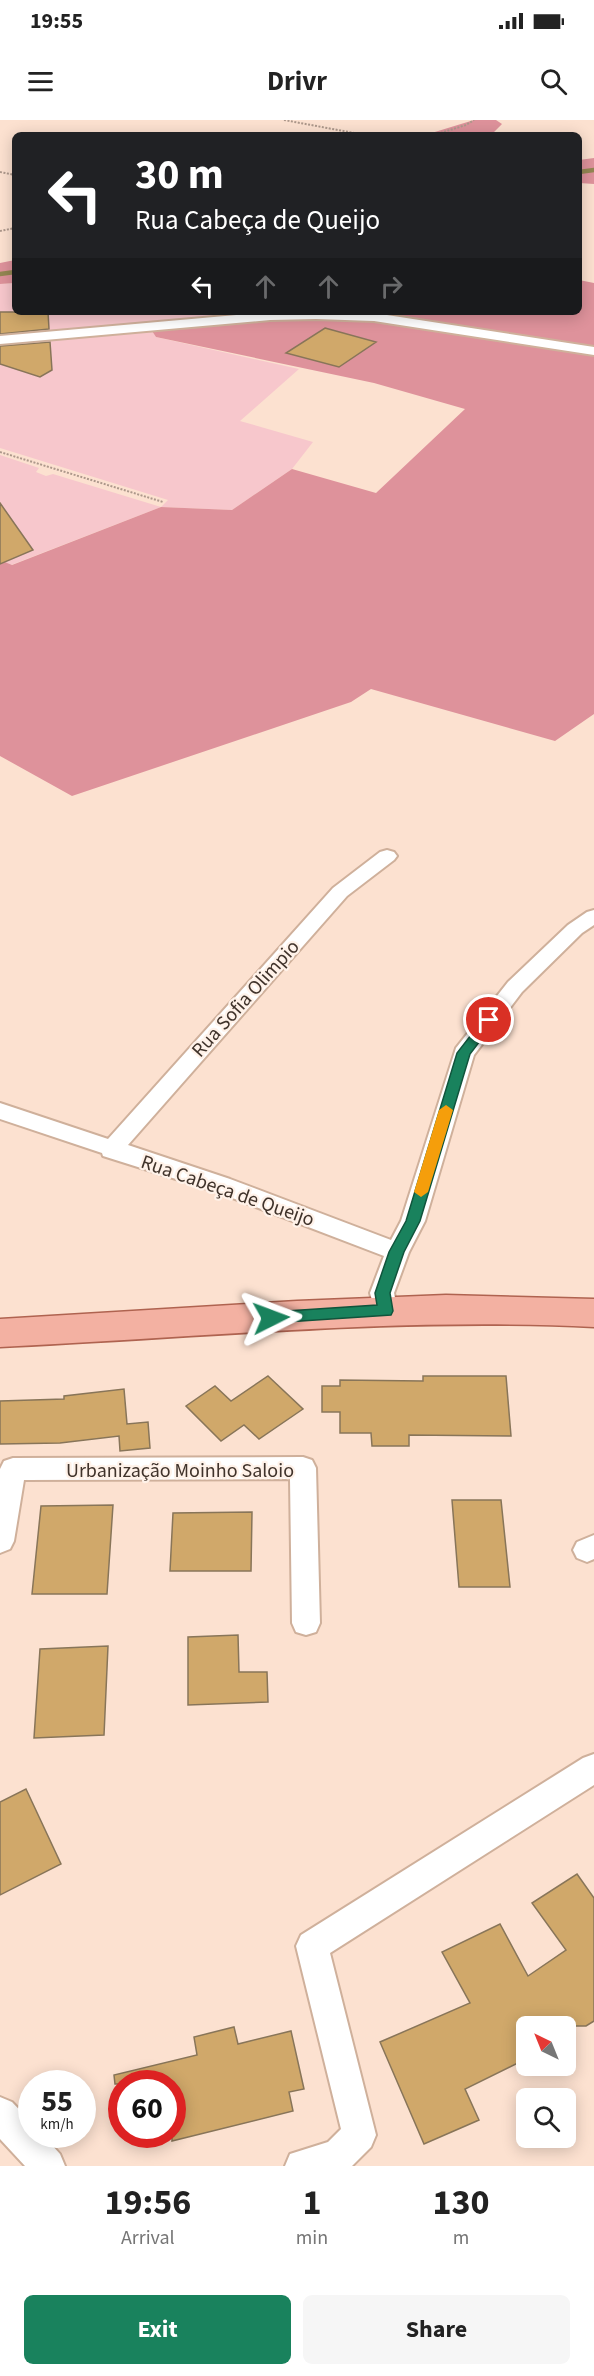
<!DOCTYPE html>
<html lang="en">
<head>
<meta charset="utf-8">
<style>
  body { margin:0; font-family:"Source Sans 3",sans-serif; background:#f6f6f6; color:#222; height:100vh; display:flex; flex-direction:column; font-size:22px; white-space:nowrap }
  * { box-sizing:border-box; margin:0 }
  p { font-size:20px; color:#767676 }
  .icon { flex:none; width:33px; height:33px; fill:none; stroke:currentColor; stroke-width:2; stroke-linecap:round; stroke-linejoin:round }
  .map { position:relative; height:2046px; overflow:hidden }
  .sheet { display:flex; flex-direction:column; background:#fff; flex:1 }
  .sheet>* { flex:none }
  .guide { position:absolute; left:12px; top:12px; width:570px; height:183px; border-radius:9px; box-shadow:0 3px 15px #0003; background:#202124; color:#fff; overflow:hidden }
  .needle { width:39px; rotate:317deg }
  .fabs { position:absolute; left:516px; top:1896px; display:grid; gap:12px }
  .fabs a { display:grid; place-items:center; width:60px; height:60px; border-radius:9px; background:#fff; box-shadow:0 3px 15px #0003; font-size:30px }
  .speed { position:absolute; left:18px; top:1950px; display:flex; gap:12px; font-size:30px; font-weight:700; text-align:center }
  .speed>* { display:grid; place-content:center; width:78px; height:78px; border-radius:50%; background:#fff; box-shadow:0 3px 15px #0003; line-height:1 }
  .speed small { font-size:15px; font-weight:400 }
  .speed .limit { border:9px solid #d22; background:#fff; color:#111 }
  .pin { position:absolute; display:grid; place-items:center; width:51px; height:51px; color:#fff; margin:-26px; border:3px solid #fff; border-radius:50%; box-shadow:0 2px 6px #0007 }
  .me { position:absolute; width:66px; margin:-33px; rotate:87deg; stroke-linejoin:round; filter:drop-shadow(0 0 4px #0008) }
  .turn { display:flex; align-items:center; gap:21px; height:126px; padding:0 24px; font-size:27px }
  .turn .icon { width:78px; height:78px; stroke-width:2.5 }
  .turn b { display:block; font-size:42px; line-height:51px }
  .lanes { display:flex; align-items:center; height:57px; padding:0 24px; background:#0003; justify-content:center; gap:30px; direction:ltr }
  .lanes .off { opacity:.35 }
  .eta { display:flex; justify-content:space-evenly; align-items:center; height:102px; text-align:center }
  .eta b { font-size:36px; font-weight:700; line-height:42px }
  .button { display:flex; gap:12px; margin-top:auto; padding:12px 24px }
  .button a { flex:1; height:69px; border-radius:9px; background:#19825d; color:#fff; font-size:24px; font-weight:700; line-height:69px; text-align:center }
  .button a+a { background:#f6f6f6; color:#222 }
  .status { display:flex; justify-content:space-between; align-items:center; height:42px; padding:0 30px; background:#fff; direction:ltr }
  .status svg { height:16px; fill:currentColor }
  header { display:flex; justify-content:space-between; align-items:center; height:78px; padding:0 24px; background:#fff; font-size:27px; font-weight:700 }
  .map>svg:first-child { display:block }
</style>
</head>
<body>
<div class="status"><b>19:55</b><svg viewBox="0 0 49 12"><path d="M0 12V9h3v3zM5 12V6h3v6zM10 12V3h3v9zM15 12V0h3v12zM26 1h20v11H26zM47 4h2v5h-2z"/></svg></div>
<header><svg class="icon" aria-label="menu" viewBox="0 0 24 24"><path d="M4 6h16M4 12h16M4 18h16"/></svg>Drivr<svg class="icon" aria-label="search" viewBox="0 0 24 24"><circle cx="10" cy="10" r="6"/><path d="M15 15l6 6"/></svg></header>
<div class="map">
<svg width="594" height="2046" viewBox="0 0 594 2046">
  <rect width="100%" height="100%" fill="#fce1d0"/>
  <path fill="#f7c7cc" d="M15,163V192H238L240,197L0,217V164Z
    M150,208L156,217L299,249L240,301L313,322L292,349L232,390L161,387L11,445L0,440V335L39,348L36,352L46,356L53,354L161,387L168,380L0,328V222Z"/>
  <path fill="#de929b" d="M474,0H496L502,4L493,13L488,15H425Z
    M594,38V64L579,63V40Z
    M15,140V163L0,164V143Z
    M579,160L594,163V230L413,200L240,197L238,192H579Z
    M300,196L374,197L594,232V594L555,621L371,569L351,582L72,676L0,636V440L12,445L161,387L232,390L292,349L376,373L465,289L374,263L156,217L150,208Z"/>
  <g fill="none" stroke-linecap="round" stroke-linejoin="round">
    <path stroke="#938652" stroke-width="4.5" d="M579,52L594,50
      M0,154L15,152"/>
  </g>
  <path fill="#d0a86a" stroke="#887559" stroke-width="1.5" d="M0,192H48L49,209L0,214Z
    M325,208L376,222L339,247L286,233Z
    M50,222L52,250L40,257L0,244V226Z
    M0,383L33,430L0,444Z
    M268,1256L303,1289L259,1319L244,1305L221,1321L186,1286L215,1266L231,1281Z
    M423,1256H506L511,1316L409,1315V1326H372L371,1313H340V1292H322V1266H340V1260L423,1261Z
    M124,1269L127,1304L148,1302L150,1328L120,1331L119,1316L60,1323L0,1324V1281L64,1279V1276Z
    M452,1380H501L510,1467H459Z
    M113,1385L107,1474H32L41,1386Z
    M252,1392L251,1451H170L173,1393Z
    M238,1515L239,1552H267L268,1582L188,1585V1517Z
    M108,1526L104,1615L34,1618L40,1529Z
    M26,1669L61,1744L0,1775V1682Z
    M577,1754L594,1778V1901L586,1906H526V1939L465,1969L479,2000L424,2024L380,1922L470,1883L442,1832L500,1804L528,1856L566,1830L532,1783Z
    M234,1907L238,1924L291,1911L304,1969L289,1972L293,1991L172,2021V1964H115L114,1955L197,1935L194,1917Z"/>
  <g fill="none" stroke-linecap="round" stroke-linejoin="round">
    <defs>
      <path id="minor" d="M270,192L374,193L594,227V235L374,201L316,199L270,200L0,224V216Z
        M387,730L394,732L397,736L394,740L347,776L128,1025L230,1059L391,1120L401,1101L456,928L508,862L568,805L587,792L594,790V805L582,813L522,872L474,935L425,1101L409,1132L394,1173L398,1191L395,1198L386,1200L377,1198L370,1173L384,1136L214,1071L103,1036L102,1033L0,999V983L108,1019L333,768L380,732Z
        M303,1337L312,1340L316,1348L320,1503L316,1512L306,1515L296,1512L292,1503L290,1359L24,1360L14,1421L10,1429L0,1433V1349L4,1341L13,1338Z
        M594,1415V1439L587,1442L577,1438L573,1430L577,1422Z
        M594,1634V1665L330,1833L376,2015L371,2027L352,2046H285L290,2034L328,2022L341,2009L296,1826L301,1815L583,1638Z
        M0,1977L12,1982L32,2003V2014H42L60,2034L65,2046H25L0,2019Z"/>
      <path id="primary" d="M446,1175L594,1179V1207C395,1197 199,1218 0,1227V1199L297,1181Z"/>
    </defs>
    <use href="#minor" stroke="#cfb09b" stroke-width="4"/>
    <use href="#primary" stroke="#af6350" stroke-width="3"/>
    <path stroke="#ad988b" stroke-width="2" stroke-dasharray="2 1.5" stroke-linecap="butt" d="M284,0L365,15
      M434,15L466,5L474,0
      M0,52L15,55
      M0,111L15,108
      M0,332L163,382"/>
    <use href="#minor" fill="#fff" fill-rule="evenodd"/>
    <use href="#primary" fill="#f3b1a2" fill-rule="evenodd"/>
  </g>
  <path fill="#19825d" stroke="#10543c" stroke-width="1.5" d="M489,896L496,900L470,934L420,1101L404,1132L390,1173L393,1191L391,1195L271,1203L266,1202L264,1198L266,1194L271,1192L377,1185L375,1173L389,1132L406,1101L457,933L485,897Z"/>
  <path fill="#f59e0b" d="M446,985L453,990L428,1072L421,1077L414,1072L439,990Z"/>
  <g text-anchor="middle" stroke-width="4.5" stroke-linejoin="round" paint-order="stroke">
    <g font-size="20" fill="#40332b" stroke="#fff2e9">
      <text transform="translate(245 878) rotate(-48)" y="7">Rua Sofia Olimpio</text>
      <text transform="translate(228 1070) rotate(19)" y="7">Rua Cabeça de Queijo</text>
      <text x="180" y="1357">Urbanização Moinho Saloio</text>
    </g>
  </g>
</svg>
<div class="fabs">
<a><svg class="needle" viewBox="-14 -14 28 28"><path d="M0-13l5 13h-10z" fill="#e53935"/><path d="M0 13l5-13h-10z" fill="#767676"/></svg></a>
<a><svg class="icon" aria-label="search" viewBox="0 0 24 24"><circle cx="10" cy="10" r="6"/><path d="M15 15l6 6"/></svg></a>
</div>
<div class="speed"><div>55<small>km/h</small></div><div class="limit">60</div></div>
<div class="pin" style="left:489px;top:900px;background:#d93025"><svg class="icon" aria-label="arrive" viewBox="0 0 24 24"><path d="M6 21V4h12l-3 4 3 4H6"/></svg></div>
<svg class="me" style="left:271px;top:1198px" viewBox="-20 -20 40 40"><path d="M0-17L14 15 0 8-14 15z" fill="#19825d" stroke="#fff" stroke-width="4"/></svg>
<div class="guide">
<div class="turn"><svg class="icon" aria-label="left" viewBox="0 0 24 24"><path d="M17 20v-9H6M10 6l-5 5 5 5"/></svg><div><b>30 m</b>Rua Cabeça de Queijo</div></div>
<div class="lanes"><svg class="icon" aria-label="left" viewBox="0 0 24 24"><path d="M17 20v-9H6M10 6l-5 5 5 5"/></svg><svg class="icon off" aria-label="ahead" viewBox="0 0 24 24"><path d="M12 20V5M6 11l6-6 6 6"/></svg><svg class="icon off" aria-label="ahead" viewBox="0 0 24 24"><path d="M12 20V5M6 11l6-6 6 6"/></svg><svg class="icon off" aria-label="right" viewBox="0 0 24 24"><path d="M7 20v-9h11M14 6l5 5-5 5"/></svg></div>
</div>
</div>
<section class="sheet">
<div class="eta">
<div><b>19:56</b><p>Arrival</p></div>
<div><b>1</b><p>min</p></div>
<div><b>130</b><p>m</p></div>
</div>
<div class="button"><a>Exit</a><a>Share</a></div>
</section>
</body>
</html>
